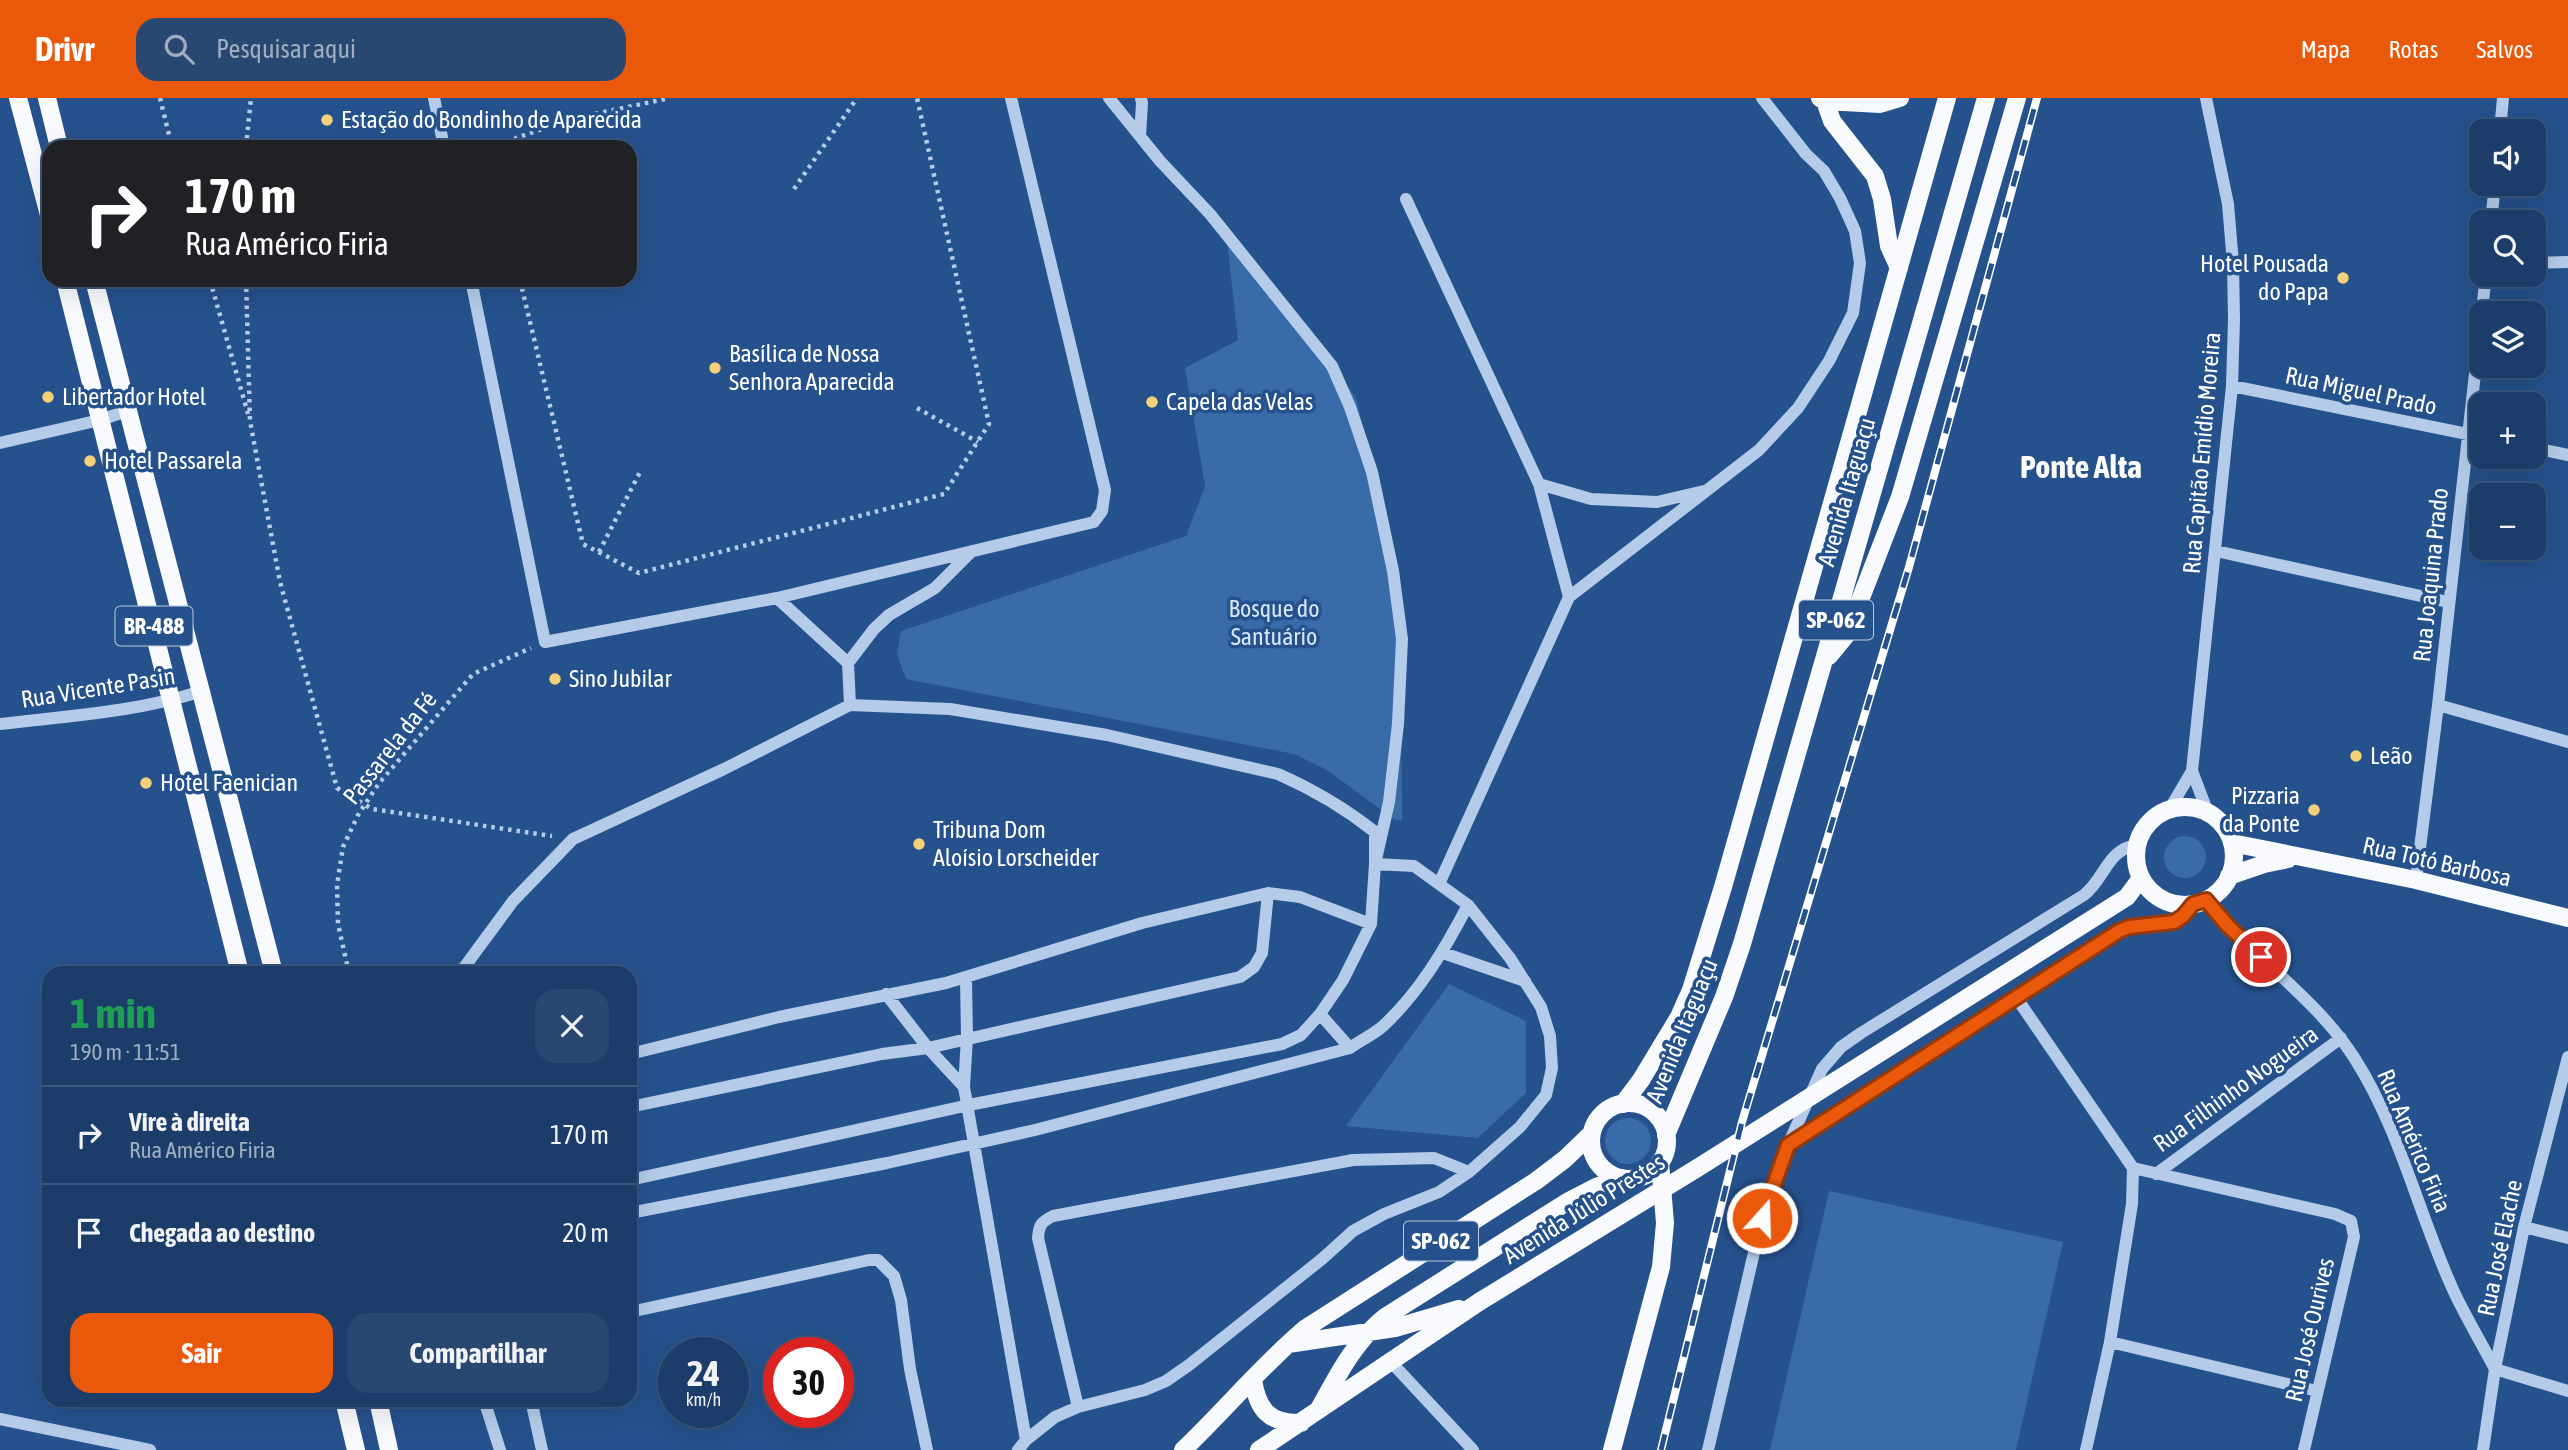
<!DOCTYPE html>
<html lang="pt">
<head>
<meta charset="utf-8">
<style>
  body { margin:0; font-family:"Asap Condensed",sans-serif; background:#294871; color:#f1f3f6; height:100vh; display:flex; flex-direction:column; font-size:26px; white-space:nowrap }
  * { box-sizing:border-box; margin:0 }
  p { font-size:23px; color:#a0aec0 }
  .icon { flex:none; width:38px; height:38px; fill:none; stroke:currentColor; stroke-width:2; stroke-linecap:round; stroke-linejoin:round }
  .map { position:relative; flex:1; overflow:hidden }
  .drawer { position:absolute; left:42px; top:868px; width:595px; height:441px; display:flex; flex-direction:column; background:#1c3d69; border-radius:21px; box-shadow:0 7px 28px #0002,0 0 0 2px #3a567d }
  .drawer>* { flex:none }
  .top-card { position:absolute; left:42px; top:42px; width:595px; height:147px; border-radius:21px; box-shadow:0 7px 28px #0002,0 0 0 2px #3a567d; background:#202124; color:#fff; overflow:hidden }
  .controls { position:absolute; left:2469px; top:21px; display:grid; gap:14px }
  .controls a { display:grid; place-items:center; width:77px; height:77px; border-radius:14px; background:#1c3d69; box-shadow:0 7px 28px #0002,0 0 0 2px #3a567d; font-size:35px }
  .speed { position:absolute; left:658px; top:1239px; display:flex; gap:14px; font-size:35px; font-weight:700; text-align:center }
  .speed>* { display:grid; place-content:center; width:91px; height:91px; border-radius:50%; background:#1c3d69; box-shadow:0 7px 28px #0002,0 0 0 2px #3a567d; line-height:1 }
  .speed small { font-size:18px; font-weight:400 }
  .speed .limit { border:10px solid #d22; background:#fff; color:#111 }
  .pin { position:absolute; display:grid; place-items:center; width:60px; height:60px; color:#fff; margin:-30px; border:4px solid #fff; border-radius:50%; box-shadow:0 2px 7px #0007 }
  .me { position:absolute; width:77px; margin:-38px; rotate:20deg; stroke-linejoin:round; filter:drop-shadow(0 0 5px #0008) }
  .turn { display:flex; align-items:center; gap:24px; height:147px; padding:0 28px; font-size:32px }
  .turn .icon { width:91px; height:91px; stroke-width:2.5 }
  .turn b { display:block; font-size:49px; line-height:60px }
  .round { display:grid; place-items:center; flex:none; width:74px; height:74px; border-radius:21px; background:#294871 }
  .headline { display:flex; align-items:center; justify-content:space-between; height:119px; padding:0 28px }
  h1 { font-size:42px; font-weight:700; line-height:52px; color:#1e9e55 }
  .action { display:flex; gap:14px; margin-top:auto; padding:14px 28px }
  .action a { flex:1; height:80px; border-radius:21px; background:#ea580c; color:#fff; font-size:28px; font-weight:700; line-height:80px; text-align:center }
  .action a+a { background:#294871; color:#f1f3f6 }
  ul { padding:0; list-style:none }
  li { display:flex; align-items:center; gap:21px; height:98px; padding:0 28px; border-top:2px solid #3a567d }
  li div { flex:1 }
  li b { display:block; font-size:26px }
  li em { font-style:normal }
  header { display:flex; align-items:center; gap:42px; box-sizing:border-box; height:98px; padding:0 35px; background:#ea580c; color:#fff }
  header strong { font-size:33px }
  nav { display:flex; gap:38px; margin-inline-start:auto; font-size:24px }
  .search { width:490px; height:63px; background:#294871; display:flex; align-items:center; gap:18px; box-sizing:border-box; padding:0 24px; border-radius:21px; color:#a0aec0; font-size:26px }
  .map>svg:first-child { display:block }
</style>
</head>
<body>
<header>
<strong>Drivr</strong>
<div class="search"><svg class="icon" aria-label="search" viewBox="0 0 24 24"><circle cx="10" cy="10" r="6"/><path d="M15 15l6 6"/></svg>Pesquisar aqui</div>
<nav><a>Mapa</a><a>Rotas</a><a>Salvos</a></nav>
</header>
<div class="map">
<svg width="2568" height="1352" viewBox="0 0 2568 1352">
  <rect width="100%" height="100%" fill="#25518c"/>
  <path fill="#396ba9" d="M1225,125L1356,300L1400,477L1402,722H1395L1327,672L1294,656L906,581L897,556L901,533L1186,438L1205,388L1185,270L1238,242Z
    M2164 759a21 21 0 1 1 42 0a21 21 0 1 1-42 0Z
    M1449,886L1526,923V995L1478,1040L1346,1028Z
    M1605 1043a23 23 0 1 1 46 0a23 23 0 1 1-46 0Z
    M1829,1093L2063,1144L2016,1352H1770Z"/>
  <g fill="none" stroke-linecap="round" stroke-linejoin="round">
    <path stroke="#b4ccea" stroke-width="4.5" stroke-dasharray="3.5 5" stroke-linecap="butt" d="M160,0L172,49
      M246,49L251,0
      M510,49L516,40L571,21L670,0
      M794,91L857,0
      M210,182L248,316
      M246,182L250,323L280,484L337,690L372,711L552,738
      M520,182L583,446L639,475L944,396L989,326L917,0
      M917,310L978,344
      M599,454L640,374
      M349,875L338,826L337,787L343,749L358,717L379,685L473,576L531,550"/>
    <path stroke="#b4ccea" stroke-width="12" d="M434,0L444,49
      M2500,33L2503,0
      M1140,38L1142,5L1141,0
      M1406,101L1539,386L1591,401L1657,404L1704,393
      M2491,124L2495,86
      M2534,165L2568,164
      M471,182L545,544L777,500L1094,424L1102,413L1105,392L1011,0
      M2232,288L2482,339
      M0,345L100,322L127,313
      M2534,350L2568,357
      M1539,386L1569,499
      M2216,453L2448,504
      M777,500L848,565L850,607
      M848,565L874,531L889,517L935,490L972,453
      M2438,607L2568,644
      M0,626C68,618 137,614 202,593
      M2192,673L2208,715
      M2169,712L2192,673L2232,288L2234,222L2233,165L2228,106L2206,0
      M2416,782L2438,607L2486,177
      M1439,786L1569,499L1759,352L1798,310L1829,263L1853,215L1860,165L1855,133L1840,100L1824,73L1806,56L1762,0
      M2206,802C2251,859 2316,899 2355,961C2401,1033 2419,1119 2455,1196C2467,1221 2482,1246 2495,1271L2568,1293
      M1443,855L1525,883
      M460,875L513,803L573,741L724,671L850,607L950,611L1107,637L1278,676C1312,691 1346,711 1375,734V766L1414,768L1468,807L1510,860L1541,909L1550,938L1552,970L1546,997L1520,1029L1469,1074L1439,1094L1384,1116L1353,1133L1322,1161L1189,1267L1166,1283L1145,1292L1078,1309L1055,1319L1026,1342
      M886,896L928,950L964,989L1026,1342L1018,1352
      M2016,899L2133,1070L2132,1106L2110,1244L2086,1352
      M1320,916L1350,950
      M630,956L779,919L946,885L1142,825L1268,795L1300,799L1371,826
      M964,989L967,940L966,879
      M630,1009L882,956L928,950L1240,879L1254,869L1262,855L1268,795
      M1789,1047L2113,836C2145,819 2166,839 2193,806
      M2133,1070L2335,1116L2351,1123L2354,1139L2304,1352
      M2156,1076L2341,940
      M630,1082L969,1007L1282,946L1301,937L1320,916L1343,882L1371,826L1375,766L1389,704L1398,626L1402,541L1393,473L1372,374L1350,309L1332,268L1210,116L1160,63L1109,0
      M630,1115L887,1065L1035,1032L1350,950C1360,943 1372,937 1382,929C1419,895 1445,851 1468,807
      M2524,1129L2568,1140
      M630,1214L869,1162H878L894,1178L901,1202L910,1271L927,1352
      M2110,1244L2317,1293
      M1392,1265L1473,1352
      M484,1302L500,1352
      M531,1302L542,1352
      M1078,1309L1038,1140C1039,1127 1041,1124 1053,1118L1353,1062L1434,1060L1469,1074
      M0,1321L150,1352
      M1708,1352L1762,1120L1788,1047L1822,971L1841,949L1861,935L2084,797C2105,781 2107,751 2137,747
      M2483,1352L2495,1271L2524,1129L2568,959"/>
    <path stroke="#f8fafe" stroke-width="18" d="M18,0L49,117
      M47,0L59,49
      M1820,0L1825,3L1832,23L1875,78L1882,101L1889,148L1899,170
      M1825,3L1880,6L1900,0
      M65,182L240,875
      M94,182L274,875
      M1829,558L1847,536L1900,399L2017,0
      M2136 758a49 49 0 1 1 98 0a49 49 0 1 1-98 0Z
      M2232,745L2416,782L2568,820
      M2229,778L2264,766L2288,761
      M1591 1043a38 38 0 1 1 76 0a38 38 0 1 1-76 0Z
      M1623,1006L1641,982L1679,919L1691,892L1723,789L1947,0
      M1666,1037L1724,899L1742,846L1986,0
      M1288,1246L1395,1230L1459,1211
      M1253,1281C1257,1311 1269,1326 1301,1325
      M344,1302L356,1352
      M378,1302L389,1352
      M1319,1311C1338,1277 1354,1244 1385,1219L1567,1104L1596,1089L1622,1080
      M1183,1352C1225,1312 1262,1267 1306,1230L1536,1083L1565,1061L1592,1035
      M1259,1352L1479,1204L1699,1069L2127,799L2141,780
      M1612,1352L1661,1169L1665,1125L1660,1064"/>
    <defs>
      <path id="rail" d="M1661,1352L1742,1024L1909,469L2037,0"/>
    </defs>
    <use href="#rail" stroke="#fff" stroke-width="8"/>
    <use href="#rail" stroke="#25518c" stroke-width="5" stroke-dasharray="16" stroke-linecap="butt"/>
  </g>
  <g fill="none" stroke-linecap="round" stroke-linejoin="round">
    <defs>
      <path id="route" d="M1762,1120L1788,1047L2119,833L2129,829L2174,824L2183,818L2193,806L2206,802L2228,828L2261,859"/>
    </defs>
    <use href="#route" stroke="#983908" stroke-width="18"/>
    <use href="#route" stroke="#ea580c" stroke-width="12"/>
  </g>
  <g fill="#f4d178" stroke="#25518c" stroke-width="2.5">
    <circle cx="327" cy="22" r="7"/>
    <circle cx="2343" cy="180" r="7"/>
    <circle cx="715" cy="270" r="7"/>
    <circle cx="48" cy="299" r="7"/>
    <circle cx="1152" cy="304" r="7"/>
    <circle cx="90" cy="363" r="7"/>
    <circle cx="555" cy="581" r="7"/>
    <circle cx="2356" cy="658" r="7"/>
    <circle cx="146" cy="685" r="7"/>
    <circle cx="2314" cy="712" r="7"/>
    <circle cx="919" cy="746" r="7"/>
  </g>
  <g text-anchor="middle" stroke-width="7" stroke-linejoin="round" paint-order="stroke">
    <g fill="#25518c" stroke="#becbdc" stroke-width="2">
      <rect x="1799" y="502.5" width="74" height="39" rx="5"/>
      <rect x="115.5" y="508.5" width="77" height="39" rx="5"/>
      <rect x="1404" y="1123.5" width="74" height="39" rx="5"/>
    </g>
    <g font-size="23" font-weight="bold" fill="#fff">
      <text x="1836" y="530">SP-062</text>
      <text x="154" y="536">BR-488</text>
      <text x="1441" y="1151">SP-062</text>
    </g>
    <g font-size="24" fill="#fff" stroke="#25518c" text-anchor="start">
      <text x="341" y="30">Estação do Bondinho de Aparecida</text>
      <text x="2329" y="174" text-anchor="end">Hotel Pousada<tspan x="2329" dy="28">do Papa</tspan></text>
      <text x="729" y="264">Basílica de Nossa<tspan x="729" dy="28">Senhora Aparecida</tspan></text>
      <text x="62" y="307">Libertador Hotel</text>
      <text x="1166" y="312">Capela das Velas</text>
      <text x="104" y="371">Hotel Passarela</text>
      <text x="569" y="589">Sino Jubilar</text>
      <text x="2370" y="666">Leão</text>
      <text x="160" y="693">Hotel Faenician</text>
      <text x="2300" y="706" text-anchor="end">Pizzaria<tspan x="2300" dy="28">da Ponte</tspan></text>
      <text x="933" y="740">Tribuna Dom<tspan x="933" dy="28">Aloísio Lorscheider</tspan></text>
    </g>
    <g font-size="24" fill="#fff" stroke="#25518c">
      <text transform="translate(2361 293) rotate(12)" y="8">Rua Miguel Prado</text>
      <text transform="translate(2202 355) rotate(-85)" y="8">Rua Capitão Emídio Moreira</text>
      <text transform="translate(1847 394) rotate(-74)" y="8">Avenida Itaguaçu</text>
      <text transform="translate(2431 477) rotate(-84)" y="8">Rua Joaquina Prado</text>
      <text transform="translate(98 590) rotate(-9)" y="8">Rua Vicente Pasin</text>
      <text transform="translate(390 650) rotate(-52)" y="8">Passarela da Fé</text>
      <text transform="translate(2437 764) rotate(13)" y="8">Rua Totó Barbosa</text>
      <text transform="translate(1682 933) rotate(-68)" y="8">Avenida Itaguaçu</text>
      <text transform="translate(2236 991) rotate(-36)" y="8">Rua Filhinho Nogueira</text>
      <text transform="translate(2414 1043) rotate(67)" y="8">Rua Américo Firia</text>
      <text transform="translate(1584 1111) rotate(-32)" y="8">Avenida Júlio Prestes</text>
      <text transform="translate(2500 1150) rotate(-78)" y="8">Rua José Elache</text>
      <text transform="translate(2310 1232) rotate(-77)" y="8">Rua José Ourives</text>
    </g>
    <g font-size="24" fill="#d8e6f8" stroke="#25518c">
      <text x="1274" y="519">Bosque do<tspan x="1274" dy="28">Santuário</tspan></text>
    </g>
    <g font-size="32" font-weight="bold" fill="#fff" stroke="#25518c">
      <text x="2081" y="380">Ponte Alta</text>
    </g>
  </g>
</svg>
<div class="controls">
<a><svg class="icon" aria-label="sound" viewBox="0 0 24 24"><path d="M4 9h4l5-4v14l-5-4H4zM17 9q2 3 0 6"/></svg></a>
<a><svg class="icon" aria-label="search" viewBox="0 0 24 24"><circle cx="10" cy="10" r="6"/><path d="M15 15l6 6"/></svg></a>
<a><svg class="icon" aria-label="layers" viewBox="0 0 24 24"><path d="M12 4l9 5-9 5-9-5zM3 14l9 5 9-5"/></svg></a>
<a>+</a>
<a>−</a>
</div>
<div class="speed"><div>24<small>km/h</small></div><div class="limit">30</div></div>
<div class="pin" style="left:2261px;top:859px;background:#d93025"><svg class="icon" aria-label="arrive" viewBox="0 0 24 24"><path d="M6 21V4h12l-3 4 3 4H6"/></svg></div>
<svg class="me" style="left:1762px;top:1120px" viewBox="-20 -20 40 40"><circle r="17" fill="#ea580c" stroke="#fff" stroke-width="3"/><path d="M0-11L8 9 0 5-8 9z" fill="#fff"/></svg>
<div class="top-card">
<div class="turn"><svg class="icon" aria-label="right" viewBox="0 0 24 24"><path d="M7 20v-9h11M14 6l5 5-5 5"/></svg><div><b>170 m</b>Rua Américo Firia</div></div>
</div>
<section class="drawer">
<div class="headline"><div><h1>1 min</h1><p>190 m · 11:51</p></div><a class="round"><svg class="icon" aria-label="close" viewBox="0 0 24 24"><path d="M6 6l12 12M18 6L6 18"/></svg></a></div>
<ul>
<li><svg class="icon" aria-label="right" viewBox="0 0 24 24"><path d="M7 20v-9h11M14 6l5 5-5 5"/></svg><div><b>Vire à direita</b><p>Rua Américo Firia</p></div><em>170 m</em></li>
<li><svg class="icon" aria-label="arrive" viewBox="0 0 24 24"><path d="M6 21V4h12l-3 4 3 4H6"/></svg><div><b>Chegada ao destino</b></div><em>20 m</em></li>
</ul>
<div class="action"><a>Sair</a><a>Compartilhar</a></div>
</section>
</div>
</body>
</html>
